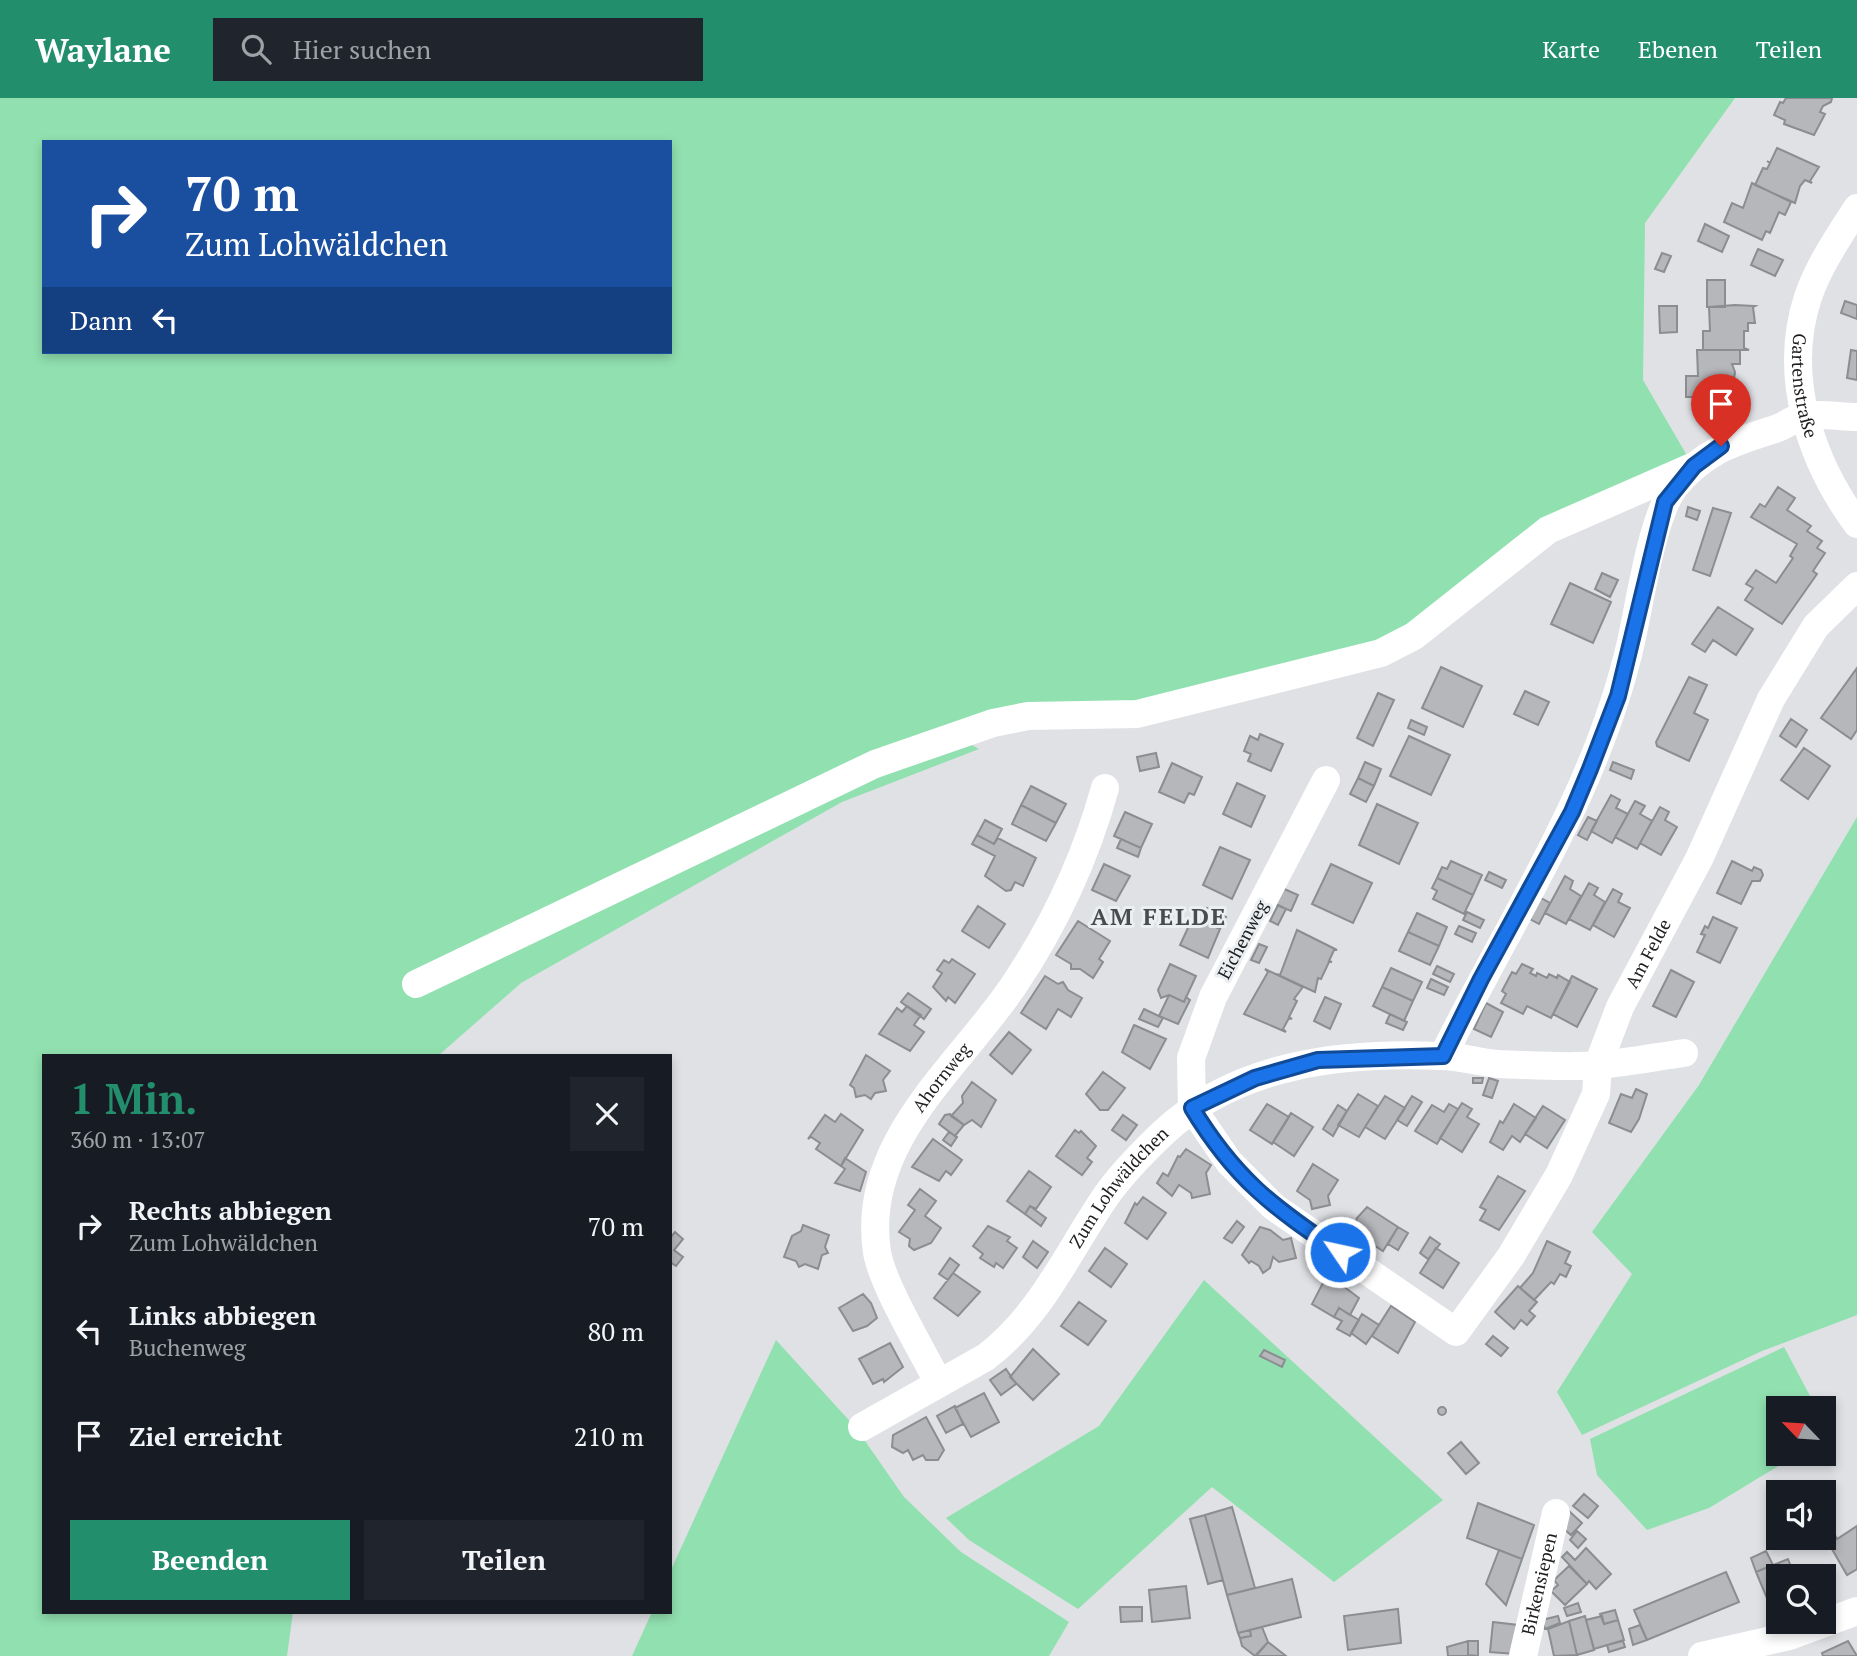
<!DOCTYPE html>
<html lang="de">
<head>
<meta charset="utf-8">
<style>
  body { margin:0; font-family:"PT Serif",serif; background:#20242c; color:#f1f3f6; height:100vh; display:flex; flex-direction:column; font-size:26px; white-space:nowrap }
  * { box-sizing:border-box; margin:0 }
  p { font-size:23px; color:#9ea1a6 }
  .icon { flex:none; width:38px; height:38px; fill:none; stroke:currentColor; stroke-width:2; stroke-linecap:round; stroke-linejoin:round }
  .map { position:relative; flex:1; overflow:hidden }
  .drawer { position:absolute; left:42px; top:956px; width:630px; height:560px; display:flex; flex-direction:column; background:#171b24; border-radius:0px; box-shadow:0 4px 10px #0003 }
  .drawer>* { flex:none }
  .hud { position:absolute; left:42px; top:42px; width:630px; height:214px; border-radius:0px; box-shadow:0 4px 10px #0003; background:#1a4fa0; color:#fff; overflow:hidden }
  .needle { width:46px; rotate:295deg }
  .controls { position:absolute; left:1766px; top:1298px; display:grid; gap:14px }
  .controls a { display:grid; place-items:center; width:70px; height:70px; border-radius:0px; background:#171b24; box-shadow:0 4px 10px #0003; font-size:35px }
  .pin { position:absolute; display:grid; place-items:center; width:60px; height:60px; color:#fff; margin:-72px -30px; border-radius:50% 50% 50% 0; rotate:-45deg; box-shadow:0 0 7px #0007 }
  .pin .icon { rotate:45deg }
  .me { position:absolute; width:77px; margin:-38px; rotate:304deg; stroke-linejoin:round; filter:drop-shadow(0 0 5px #0008) }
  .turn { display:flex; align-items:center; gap:24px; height:147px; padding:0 28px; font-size:32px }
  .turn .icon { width:91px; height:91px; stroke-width:2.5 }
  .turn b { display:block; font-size:49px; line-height:60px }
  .then { display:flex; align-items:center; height:66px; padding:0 28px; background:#0003; gap:14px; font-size:26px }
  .round { display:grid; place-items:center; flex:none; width:74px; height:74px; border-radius:0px; background:#20242c }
  .overview { display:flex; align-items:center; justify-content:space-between; height:119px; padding:0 28px }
  h1 { font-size:42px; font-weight:800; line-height:52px; color:#238e6c }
  .action { display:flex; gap:14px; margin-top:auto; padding:14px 28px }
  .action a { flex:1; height:80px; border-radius:0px; background:#238e6c; color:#fff; font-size:28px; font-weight:800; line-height:80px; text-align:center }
  .action a+a { background:#20242c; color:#f1f3f6 }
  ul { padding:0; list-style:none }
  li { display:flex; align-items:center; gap:21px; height:105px; padding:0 28px }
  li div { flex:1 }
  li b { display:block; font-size:26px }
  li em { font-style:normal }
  header { display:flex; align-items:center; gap:42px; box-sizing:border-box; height:98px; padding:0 35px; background:#238e6c; color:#fff }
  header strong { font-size:33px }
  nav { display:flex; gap:38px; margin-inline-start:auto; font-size:24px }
  .search { width:490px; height:63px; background:#20242c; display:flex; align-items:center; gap:18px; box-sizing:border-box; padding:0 24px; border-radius:0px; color:#9ea1a6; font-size:26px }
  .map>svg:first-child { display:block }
</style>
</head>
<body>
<header>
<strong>Waylane</strong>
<div class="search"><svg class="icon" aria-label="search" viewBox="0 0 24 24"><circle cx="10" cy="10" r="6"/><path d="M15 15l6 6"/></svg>Hier suchen</div>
<nav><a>Karte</a><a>Ebenen</a><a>Teilen</a></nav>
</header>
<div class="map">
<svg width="1857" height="1558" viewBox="0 0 1857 1558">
  <rect width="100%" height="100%" fill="#dfe1e5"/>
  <path fill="#91e0af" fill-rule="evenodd" d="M0,0H1735L1645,125L1643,282L1689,361L1376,549L1136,609L1026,611L939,629L979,651L842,704L521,885L439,957H44V1514H293L287,1558H0ZM44,44H670V254H44Z
    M1857,719V1217L1762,1253L1582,1337L1557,1294L1632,1176L1592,1134L1699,987Z
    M1204,1182L1443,1402L1334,1484L1212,1389L1078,1511L969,1442L946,1420L1099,1328Z
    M776,1242L856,1330L904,1399L961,1454L1069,1524L1049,1558H632L652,1514H670V1474Z
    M1784,1249L1817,1311H1778V1356H1798L1709,1410L1647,1432L1597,1377L1590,1341Z"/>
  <path fill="#b5b7ba" stroke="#8b8d90" stroke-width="2" d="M1786,0H1832L1831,4L1823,8L1820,14L1825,16L1814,37L1784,26L1785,22L1774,17L1780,4L1783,5Z
    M1777,50L1819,69L1810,83L1812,85L1805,82L1800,88L1795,105L1755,87L1763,70L1767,71L1770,65L1767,63L1770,65Z
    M1752,85L1791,104L1785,117L1779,114L1770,135L1766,133L1762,142L1724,124L1732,105L1743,110Z
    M1705,126L1729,138L1722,154L1698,143Z
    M1758,151L1783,162L1775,178L1751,167Z
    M1662,155L1671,158L1664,174L1655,171Z
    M1707,182H1725V209H1707Z
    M1845,203L1857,207V221L1841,215Z
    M1735,207L1755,208L1753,209L1755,225H1748V233H1744V250L1749,252H1703V233H1710L1709,209Z
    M1659,208H1677V234L1660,235Z
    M1697,252H1740V266H1732L1735,274L1733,289H1728L1729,299H1686V278H1698Z
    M1851,252L1857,253V282L1847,280Z
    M1778,389L1795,400L1787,412L1811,428L1807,433L1822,443L1817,450L1825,455L1813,473L1817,476L1782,526L1745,502L1753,490L1746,486L1756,472L1776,485L1793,460L1790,458L1797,446L1751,419L1760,406L1765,409Z
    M1688,409L1700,413L1697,422L1686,418Z
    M1713,410L1731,415L1710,478L1693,472Z
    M1602,475L1618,482L1610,499L1595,491Z
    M1570,485L1611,504L1593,545L1551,526Z
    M1718,509L1753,531L1736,557L1713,542L1705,554L1692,546Z
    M1441,569L1482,588L1463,629L1422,610Z
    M1857,570V632L1851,641L1821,620Z
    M1689,579L1707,587L1694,615L1708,622L1689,663L1657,648L1656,644Z
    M1525,593L1549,604L1538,627L1514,616Z
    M1378,595L1394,602L1373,648L1357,640Z
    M1791,621L1807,632L1796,649L1780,638Z
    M1411,622L1427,629L1424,637L1408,630Z
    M1260,636L1283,646L1271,673L1248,663L1251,656L1244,653L1250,638L1258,642Z
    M1409,638L1450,657L1431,697L1390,678Z
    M1804,650L1830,668L1808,701L1781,682Z
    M1156,655L1159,669L1140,673L1137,659Z
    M1365,664L1381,671L1374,688L1358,680Z
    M1613,664L1634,672L1631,681L1610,672Z
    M1172,665L1202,679L1194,697L1189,695L1184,705L1159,694Z
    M1358,680L1374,688L1366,704L1350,696Z
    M1237,685L1265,698L1251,729L1223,716Z
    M1031,688L1066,706L1056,725L1021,707Z
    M1611,697L1620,702L1616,710L1628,716L1612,745L1591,733Z
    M1635,703L1645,708L1640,716L1652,723L1637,751L1615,739Z
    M1377,706L1418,725L1399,766L1359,747Z
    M1021,707L1056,725L1046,743L1012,726Z
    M1660,709L1669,714L1665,722L1677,729L1661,757L1640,745Z
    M1125,714L1152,726L1141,750L1114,738Z
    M1588,719L1597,723L1587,742L1578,737Z
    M985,722L1002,731L994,746L977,737Z
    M977,737L994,746L998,740L1036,760L1023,788L1015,784L1011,792L1006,793L985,778L995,758L972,746Z
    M1121,741L1141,750L1138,759L1117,750Z
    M1220,749L1250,762L1232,801L1203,787Z
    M1451,763L1482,777L1473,797L1437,780L1442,769L1447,771Z
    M1732,763L1752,773L1754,769L1761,772L1763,777L1760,783H1752L1741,806L1717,795Z
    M1104,766L1130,778L1116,803L1092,792Z
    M1331,766L1372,785L1353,825L1312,806Z
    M1489,774L1506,782L1502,790L1485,782Z
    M1565,778L1573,783L1570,791L1581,798L1566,826L1545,815Z
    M1437,780L1473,797L1464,816L1433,801L1437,793L1432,790Z
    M1589,785L1598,790L1594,797L1605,804L1590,832L1569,821Z
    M1282,790L1298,797L1291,813L1274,806Z
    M1613,791L1622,796L1618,804L1630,810L1614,839L1593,827Z
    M1541,800L1550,805L1539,826L1530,821Z
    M1278,807L1286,811L1278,827L1270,823Z
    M978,808L1005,826L989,850L962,833Z
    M1207,810L1226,819L1220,831L1201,823Z
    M1467,814L1484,822L1480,830L1463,822Z
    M1417,815L1447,829L1439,848L1408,834Z
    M1193,819L1220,831L1208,860L1180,847Z
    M1713,819L1737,830L1720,865L1697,854L1705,837L1701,836L1705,828L1708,830Z
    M1078,823L1110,843L1099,861L1103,864L1093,880L1080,871H1071V866L1056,857Z
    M1459,828L1476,835L1472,844L1455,836Z
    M1297,832L1337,852H1334L1329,863L1332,864H1329L1321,881L1318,880L1315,894L1276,876L1280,877Z
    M1408,834L1439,848L1430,867L1399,853Z
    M1259,846L1267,849L1259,865L1251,862Z
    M952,861L975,876L955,905L948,899L946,903L933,889L942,875L937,872L944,862L949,865Z
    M1170,866L1196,878L1184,904L1169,897L1161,900L1158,892Z
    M1522,866L1533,871L1530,875L1536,878L1537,875L1547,880L1549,876L1557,880L1558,877L1570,884L1551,920L1527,908L1523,916L1501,905L1506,896L1502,893L1512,874L1516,876Z
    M1437,868L1454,876L1450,884L1433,876Z
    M1391,870L1422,884L1413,903L1382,889Z
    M1265,871L1303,889L1294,901L1297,903L1289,919L1292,921L1289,920L1283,931L1286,934L1244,916L1268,874Z
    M1671,872L1694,884L1676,919L1653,908Z
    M1045,878L1058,886L1063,884L1068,892L1082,900L1071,919L1058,911L1046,931L1021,915Z
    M1572,878L1597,891L1577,929L1553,916Z
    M1431,881L1448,889L1444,897L1427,890Z
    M1382,889L1413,903L1404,923L1373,908Z
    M908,895L931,911L924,921L901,904Z
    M1169,897L1184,904L1186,899L1190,902L1178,926L1159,918Z
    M1325,899L1341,906L1330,931L1314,923Z
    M1486,905L1503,914L1491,939L1474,931Z
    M907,908L921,917L914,927L924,934L910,953L879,936L897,910L902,914Z
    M1144,911L1163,920L1158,929L1139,921Z
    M1390,916L1407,924L1403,932L1386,925Z
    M1134,927L1166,941L1150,971L1122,954Z
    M1009,934L1031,952L1012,976L990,957Z
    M866,957L890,973L883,982L886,993L875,995L871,1001L865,997L856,999L854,990L850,987Z
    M1103,974L1125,990L1108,1012H1100L1086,996Z
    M1473,980H1483L1482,985H1473Z
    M1489,980L1498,983L1492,1000L1483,997Z
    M972,984L996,1002L981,1029L972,1022L964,1027L951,1018L963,1005L962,998Z
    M1636,991L1647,996L1639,1021L1631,1034L1609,1025L1621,996L1632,1000Z
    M1358,996L1378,1008L1359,1039L1338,1027Z
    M1385,998L1405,1010L1385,1041L1365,1029Z
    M1412,998L1422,1004L1407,1028L1397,1022Z
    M1462,1005L1472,1011L1467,1019L1479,1026L1462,1054L1440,1040Z
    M1267,1006L1289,1019L1272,1046L1250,1032Z
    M1449,1006L1458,1011L1437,1046L1415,1033L1432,1007L1444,1014Z
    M1514,1006L1536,1020L1520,1044L1512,1038L1503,1052L1490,1044L1500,1023L1503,1025Z
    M1338,1007L1347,1013L1333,1038L1323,1031Z
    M1543,1008L1565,1022L1547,1050L1525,1036Z
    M1291,1015L1313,1029L1294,1058L1273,1044Z
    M841,1016L863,1032L841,1068L816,1051L820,1045L811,1039L808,1041L825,1017L835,1024Z
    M950,1016L964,1027L955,1038L939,1026L945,1017Z
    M1123,1017L1137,1027L1126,1042L1112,1032Z
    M1075,1032L1079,1035L1081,1033L1096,1048L1087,1060L1092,1064L1082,1077L1056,1058Z
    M949,1034L957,1039L951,1048L943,1042Z
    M933,1041L962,1062L951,1077L946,1073L939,1083L912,1069Z
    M1186,1051L1211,1067L1206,1075L1210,1096L1192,1100L1191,1095L1179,1087L1172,1098L1157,1085L1163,1075L1168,1078L1178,1058L1180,1059Z
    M845,1060L866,1074L860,1093L835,1085L845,1071L841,1068Z
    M1313,1066L1338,1082L1328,1098L1330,1107L1312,1111L1310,1102L1297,1093Z
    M1029,1073L1051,1089L1036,1111L1030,1108L1025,1116L1007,1103Z
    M1498,1078L1525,1093L1499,1132L1480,1122L1486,1112L1480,1109Z
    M920,1091L936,1103L925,1118L941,1130L931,1145L914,1152L909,1148L910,1141L899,1134L915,1112L908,1107Z
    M1143,1099L1166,1115L1147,1141L1125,1125L1135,1105L1137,1107Z
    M1030,1108L1046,1120L1041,1128L1025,1116Z
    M1367,1109L1398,1129L1383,1153L1352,1133L1357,1120Z
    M1237,1123L1244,1129L1232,1145L1224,1140Z
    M803,1127L829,1137L825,1149L828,1155L822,1157L818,1171L805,1166L799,1169L796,1163L784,1159L792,1138L801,1133Z
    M988,1128L1010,1139L1007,1143L1017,1150L1003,1170L996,1165L994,1169L980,1160L983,1156L973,1148Z
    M1260,1129L1270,1132L1283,1142L1291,1140L1296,1160L1279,1164L1273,1159L1270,1170L1263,1175L1259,1168L1251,1163L1249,1165L1242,1157Z
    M1398,1129L1408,1135L1398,1152L1388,1146Z
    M675,1134L683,1141L674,1152L683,1159L676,1168L670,1164V1140Z
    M1430,1139L1440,1146L1428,1161L1420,1155Z
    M1033,1143L1048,1154L1037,1170L1023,1159Z
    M1547,1143L1570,1154L1565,1165L1571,1168L1566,1179L1560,1176L1554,1186L1551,1184L1534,1202L1520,1190L1533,1175Z
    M1105,1150L1127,1166L1111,1189L1089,1173Z
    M1436,1150L1459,1165L1443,1190L1420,1175Z
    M950,1160L959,1167L948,1182L939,1176Z
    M953,1175L980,1194L958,1218L934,1200Z
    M1325,1181L1337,1188L1339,1185L1359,1200L1350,1217L1339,1210L1334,1219L1312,1206Z
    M1518,1188L1537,1204L1529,1213L1535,1218L1527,1227L1521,1222L1514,1231L1495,1214Z
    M863,1196L871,1205L877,1220L867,1228L853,1233L839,1210Z
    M1079,1204L1106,1223L1088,1247L1061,1228Z
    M1391,1208L1415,1224L1398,1255L1372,1238Z
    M1339,1210L1359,1222L1350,1238L1337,1231L1342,1223L1334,1219Z
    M1362,1216L1379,1227L1366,1246L1351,1235Z
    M1493,1238L1508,1250L1501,1258L1486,1246Z
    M890,1245L903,1269L884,1284L883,1281L873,1286L859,1261Z
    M1033,1251L1059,1276L1033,1302L1010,1279Z
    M1264,1252L1285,1262L1282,1269L1260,1258Z
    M1006,1271L1016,1286L1001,1297L990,1282Z
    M984,1295L999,1324L971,1339L955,1310Z
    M955,1308L963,1326L946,1335L937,1318Z
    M1438 1313a4 4 0 1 1 8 0a4 4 0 1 1-8 0Z
    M926,1319L944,1352L938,1362H926L923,1357L913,1362L908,1352L903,1355L892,1349L893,1337Z
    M1461,1344L1479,1365L1466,1376L1448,1355Z
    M1584,1396L1598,1408L1588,1420L1573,1408Z
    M1478,1405L1534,1427L1522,1461L1467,1440Z
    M1232,1409L1255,1490L1227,1497L1205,1417Z
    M1569,1413L1582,1425L1571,1437L1558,1426Z
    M1205,1417L1223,1482L1208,1486L1190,1421Z
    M1829,1426L1837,1441L1857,1428V1471L1847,1477L1829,1446L1823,1450L1817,1440H1824V1429Z
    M1577,1433L1586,1441L1578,1450L1570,1442Z
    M1586,1450L1611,1476L1596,1491L1589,1483L1587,1486L1562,1459L1567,1454L1575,1462Z
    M1499,1452L1522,1461L1506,1507L1486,1486Z
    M1766,1453L1773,1467L1756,1474L1751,1460Z
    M1788,1461L1795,1479H1778V1502L1769,1505L1756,1474Z
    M1569,1468L1587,1486L1565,1507L1551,1493L1558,1487L1554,1482Z
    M1726,1474L1739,1504L1647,1542L1634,1512Z
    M1292,1481L1301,1519L1238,1535L1227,1497Z
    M1186,1488L1190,1520L1152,1524L1149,1492Z
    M1578,1505L1581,1514L1567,1518L1564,1510Z
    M1120,1509H1142V1523L1121,1524Z
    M1398,1511L1401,1545L1348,1552L1344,1518Z
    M1615,1512L1618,1522L1604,1526L1600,1516Z
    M1558,1518L1560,1525L1545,1531L1542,1522Z
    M1585,1518L1594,1552L1577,1557L1569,1523Z
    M1602,1518L1604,1526L1618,1522L1624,1542L1594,1551L1586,1522Z
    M1569,1523L1577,1557L1554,1558L1548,1531Z
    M1493,1524L1518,1527L1515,1556L1490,1554Z
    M1640,1527L1647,1542L1633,1547L1629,1531Z
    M1262,1529L1268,1544L1255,1558L1242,1548L1240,1540L1251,1538L1250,1532Z
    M1250,1532L1251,1538L1240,1540L1238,1535Z
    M1468,1543V1558H1448L1447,1549Z
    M1468,1543H1478V1558L1468,1557Z
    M1623,1543L1625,1549L1609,1554L1607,1547Z
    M1848,1543L1857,1558H1823L1822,1555Z
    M1268,1544L1286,1558H1256Z"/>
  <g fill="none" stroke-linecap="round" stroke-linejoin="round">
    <g stroke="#fff" stroke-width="28">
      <path id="s1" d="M1857,110C1839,138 1819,167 1808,199C1782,278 1810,362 1857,426"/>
      <path id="s2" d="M1326,682L1213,899L1191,960L1192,1010L1229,1064L1274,1109L1456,1234L1511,1158L1559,1077L1596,996L1598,967L1620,909L1699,761L1771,601L1816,528L1857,488"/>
      <path d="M416,886L875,666L993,625L1028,618L1137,616L1381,555L1414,538L1548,432L1694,368"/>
      <path d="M1443,958C1510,822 1597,694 1631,544C1640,505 1652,416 1676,387C1707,351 1733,345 1775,331C1785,328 1794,320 1804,318C1820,315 1841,319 1857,319"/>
      <path id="s3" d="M938,1284C922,1252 882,1186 877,1154C860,1044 959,969 1014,887C1055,826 1085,762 1105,690"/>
      <path id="s4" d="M862,1329L986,1259C1042,1216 1067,1155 1106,1098C1122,1075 1142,1055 1163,1035C1237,965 1344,954 1441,958C1461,958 1480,965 1499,966C1532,967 1567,970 1600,967C1628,964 1656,959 1684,955"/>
      <path id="s5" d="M1523,1558L1556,1415"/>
      <path d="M1702,1558L1789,1538L1857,1513"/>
    </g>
  </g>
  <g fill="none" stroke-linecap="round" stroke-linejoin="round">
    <defs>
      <path id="route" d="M1340,1154C1273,1109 1235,1081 1192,1010L1255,980L1318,962L1443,958L1481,881L1572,714L1590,671L1618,598L1665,404L1694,368L1721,348"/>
    </defs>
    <use href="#route" stroke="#114b97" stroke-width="18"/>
    <use href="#route" stroke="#1a73e8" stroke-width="12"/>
  </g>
  <g text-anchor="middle" stroke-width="6" stroke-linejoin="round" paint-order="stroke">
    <g font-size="18" fill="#1d1e1f" stroke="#eceff2">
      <text dy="6" stroke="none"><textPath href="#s1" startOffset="192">Gartenstraße</textPath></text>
      <text transform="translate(1243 842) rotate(-62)" y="6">Eichenweg</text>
      <text dy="6" stroke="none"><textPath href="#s2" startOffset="1138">Am Felde</textPath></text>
      <text dy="6" stroke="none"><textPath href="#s3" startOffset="336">Ahornweg</textPath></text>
      <text dy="6" stroke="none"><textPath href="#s4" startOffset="359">Zum Lohwäldchen</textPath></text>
      <text dy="6" stroke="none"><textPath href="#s5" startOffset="74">Birkensiepen</textPath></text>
    </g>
    <g font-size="24" font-weight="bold" letter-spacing="2" fill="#494b4e" stroke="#eceff2">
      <text x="1159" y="827">AM FELDE</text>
    </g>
  </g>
</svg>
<div class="controls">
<a><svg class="needle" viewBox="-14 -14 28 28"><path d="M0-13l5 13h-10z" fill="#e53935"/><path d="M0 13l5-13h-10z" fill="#9ea1a6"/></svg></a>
<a><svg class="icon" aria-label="sound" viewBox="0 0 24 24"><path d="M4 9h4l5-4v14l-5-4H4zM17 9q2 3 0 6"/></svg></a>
<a><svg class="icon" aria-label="search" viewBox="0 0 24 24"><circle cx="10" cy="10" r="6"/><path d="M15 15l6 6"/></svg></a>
</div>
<div class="pin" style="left:1721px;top:348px;background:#d93025"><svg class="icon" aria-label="arrive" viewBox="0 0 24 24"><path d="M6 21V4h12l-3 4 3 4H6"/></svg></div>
<svg class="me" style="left:1340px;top:1154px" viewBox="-20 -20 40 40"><circle r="17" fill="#1a73e8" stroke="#fff" stroke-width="3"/><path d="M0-11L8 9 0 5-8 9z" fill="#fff"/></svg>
<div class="hud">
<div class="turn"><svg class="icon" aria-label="right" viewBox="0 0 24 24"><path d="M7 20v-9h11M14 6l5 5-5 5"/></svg><div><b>70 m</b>Zum Lohwäldchen</div></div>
<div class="then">Dann<svg class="icon" aria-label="left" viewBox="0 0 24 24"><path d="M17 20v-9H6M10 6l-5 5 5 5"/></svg></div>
</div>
<section class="drawer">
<div class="overview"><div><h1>1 Min.</h1><p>360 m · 13:07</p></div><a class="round"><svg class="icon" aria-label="close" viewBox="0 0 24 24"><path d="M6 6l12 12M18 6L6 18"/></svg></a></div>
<ul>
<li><svg class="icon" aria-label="right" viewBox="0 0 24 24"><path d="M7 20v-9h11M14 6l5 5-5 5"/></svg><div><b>Rechts abbiegen</b><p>Zum Lohwäldchen</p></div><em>70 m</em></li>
<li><svg class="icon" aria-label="left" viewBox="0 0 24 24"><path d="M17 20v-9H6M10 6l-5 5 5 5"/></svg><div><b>Links abbiegen</b><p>Buchenweg</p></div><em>80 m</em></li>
<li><svg class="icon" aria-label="arrive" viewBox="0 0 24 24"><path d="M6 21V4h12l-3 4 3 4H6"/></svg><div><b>Ziel erreicht</b></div><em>210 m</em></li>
</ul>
<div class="action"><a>Beenden</a><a>Teilen</a></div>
</section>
</div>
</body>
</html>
